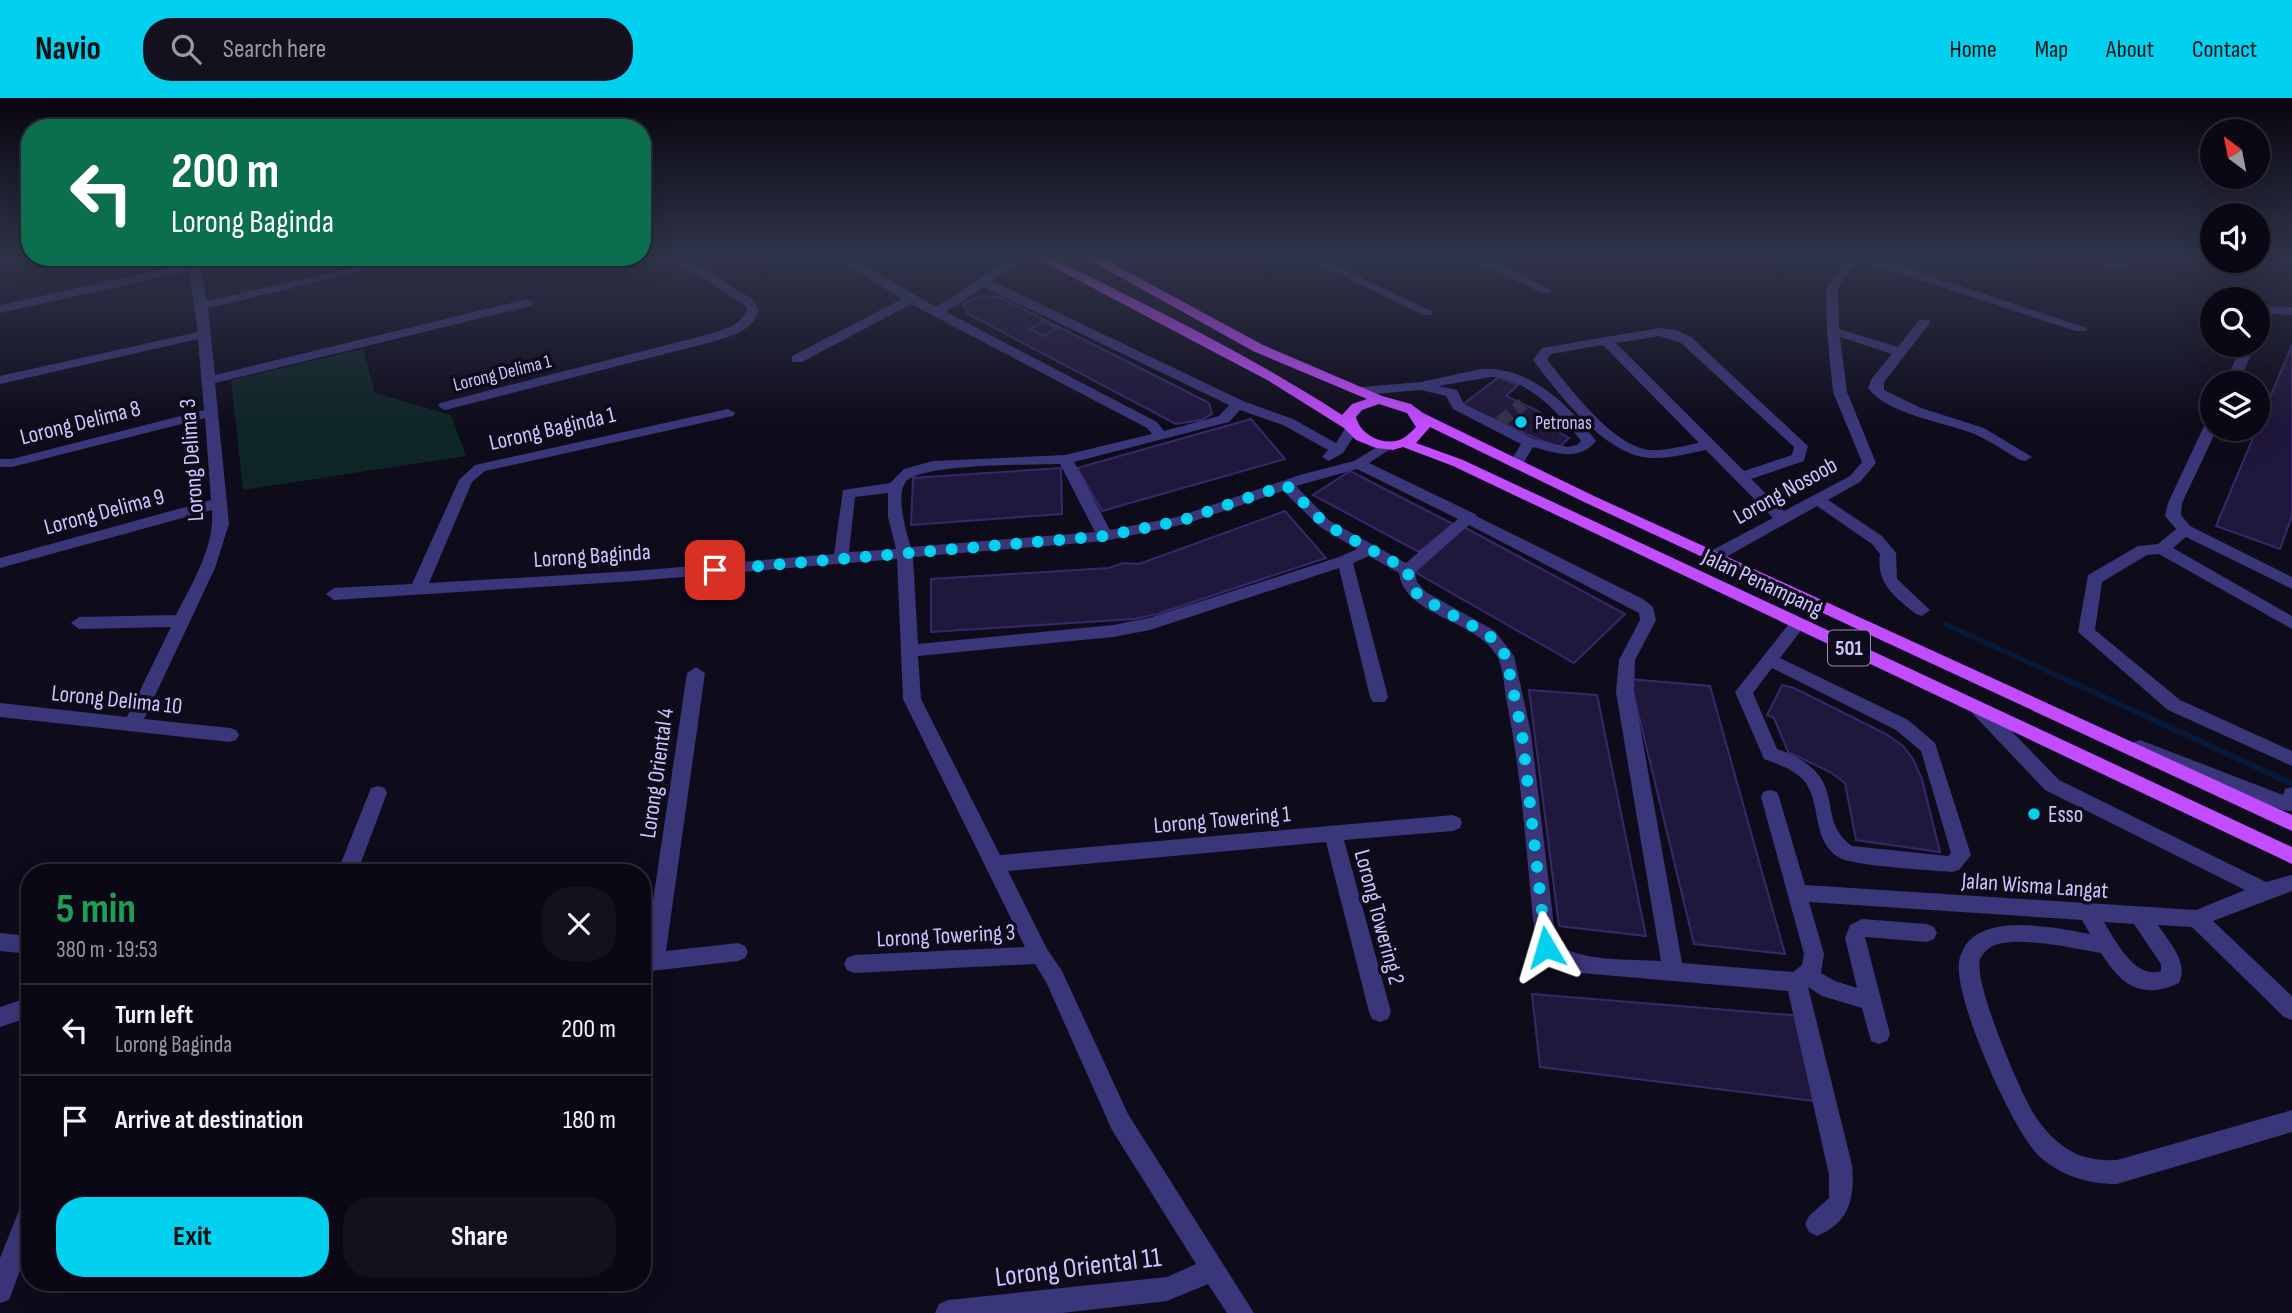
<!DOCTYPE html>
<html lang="en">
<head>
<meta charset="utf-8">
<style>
  body { margin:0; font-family:"Sofia Sans Condensed",sans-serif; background:#13111d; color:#f1f3f6; height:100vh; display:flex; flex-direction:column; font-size:26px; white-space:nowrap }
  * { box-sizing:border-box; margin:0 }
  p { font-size:23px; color:#999aa0 }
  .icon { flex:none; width:38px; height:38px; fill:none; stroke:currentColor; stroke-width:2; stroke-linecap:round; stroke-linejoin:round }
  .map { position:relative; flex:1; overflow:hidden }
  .sheet { position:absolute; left:21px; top:766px; width:630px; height:427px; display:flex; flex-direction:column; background:#0a0814; border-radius:28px; box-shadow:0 7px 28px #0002,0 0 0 2px #2a2934 }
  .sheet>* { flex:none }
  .guide { position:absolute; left:21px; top:21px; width:630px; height:147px; border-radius:28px; box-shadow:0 7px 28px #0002,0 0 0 2px #2a2934; background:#0b6e4f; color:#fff; overflow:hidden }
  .needle { width:46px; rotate:328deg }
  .fabs { position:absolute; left:2200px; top:21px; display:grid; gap:14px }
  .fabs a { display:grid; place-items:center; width:70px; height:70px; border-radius:50%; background:#0a0814; box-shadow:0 7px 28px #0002,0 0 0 2px #2a2934; font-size:35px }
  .pin { position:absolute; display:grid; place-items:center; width:60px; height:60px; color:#fff; margin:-30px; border-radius:14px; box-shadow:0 4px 10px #0006 }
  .me { position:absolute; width:77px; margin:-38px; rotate:353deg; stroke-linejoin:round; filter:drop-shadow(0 0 5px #0008) }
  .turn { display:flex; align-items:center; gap:24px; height:147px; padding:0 35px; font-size:32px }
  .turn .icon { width:91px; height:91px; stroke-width:2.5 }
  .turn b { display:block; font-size:49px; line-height:60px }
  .round { display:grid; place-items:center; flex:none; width:74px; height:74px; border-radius:28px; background:#13111d }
  .head { display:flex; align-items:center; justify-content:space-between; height:119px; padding:0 35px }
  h1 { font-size:42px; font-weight:700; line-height:52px; color:#1e9e55 }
  .cta { display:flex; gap:14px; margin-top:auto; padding:14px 35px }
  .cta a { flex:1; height:80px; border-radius:28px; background:#01d0ef; color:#111; font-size:28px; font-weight:700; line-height:80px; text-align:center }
  .cta a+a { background:#13111d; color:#f1f3f6 }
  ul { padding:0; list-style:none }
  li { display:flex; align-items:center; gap:21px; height:91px; padding:0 35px; border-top:2px solid #2a2934 }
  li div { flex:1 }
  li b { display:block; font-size:26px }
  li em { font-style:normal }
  header { display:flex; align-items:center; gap:42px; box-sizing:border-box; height:98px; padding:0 35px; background:#01d0ef; color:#111 }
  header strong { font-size:33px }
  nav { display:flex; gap:38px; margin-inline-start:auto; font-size:24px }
  .search { width:490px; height:63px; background:#13111d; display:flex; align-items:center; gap:18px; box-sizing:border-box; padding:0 24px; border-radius:28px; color:#999aa0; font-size:26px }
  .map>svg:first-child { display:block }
</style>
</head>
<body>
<header>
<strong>Navio</strong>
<div class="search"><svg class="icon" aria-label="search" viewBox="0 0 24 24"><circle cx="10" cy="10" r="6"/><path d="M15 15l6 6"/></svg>Search here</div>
<nav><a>Home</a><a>Map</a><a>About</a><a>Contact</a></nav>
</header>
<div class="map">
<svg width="2292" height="1215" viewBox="0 0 2292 1215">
  <rect width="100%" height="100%" fill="#0e0b1b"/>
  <path fill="#0e2525" d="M363,251L375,295L451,317L466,358L243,392L231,282Z"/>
  <path fill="#081837" d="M1945,523L2292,682V689L1943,528Z"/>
  <path fill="#20173c" stroke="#372968" stroke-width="2" d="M978,198L1000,199L1209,305L1212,316L1201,322L1176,326L968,216L963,206Z
    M1044,223L1057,230L1043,238L1030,231Z
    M2292,247V418L2280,451L2216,428Z
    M1499,279L1518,287L1506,298L1538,313L1550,323V329L1569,340L1558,350L1462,307Z
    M1251,321L1285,361L1102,413L1077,370Z
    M1061,370L1062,416L911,427L913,380Z
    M1350,373L1453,426L1419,454L1313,397Z
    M1285,413L1326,460L1157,516L1135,521L931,534V481L1109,470L1123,465L1139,466Z
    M1464,429L1625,516L1574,565L1415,474Z
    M1630,581L1710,588L1785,856L1694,846Z
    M1782,587L1794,590L1886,636L1903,648L1913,661L1922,681L1940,754L1856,742L1845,685L1830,674L1788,654L1774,620L1767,617Z
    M1529,592L1597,597L1646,838L1559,828Z
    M1532,896L1802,918L1814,1003L1540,969Z"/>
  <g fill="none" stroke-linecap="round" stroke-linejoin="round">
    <path stroke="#343049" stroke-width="13" stroke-dasharray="13 7" stroke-linecap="butt" d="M1500,324L1523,306"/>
    <path fill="#3a367a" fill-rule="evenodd" d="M186,160H198L207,203L396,160H419L208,210L215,277L527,201L533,205L531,208L215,285L229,426L215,470L144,621L230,630L236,632L239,637L236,642L230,644L0,619V605L127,619L171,529L79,531L71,525L79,519L176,517C192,486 215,448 212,412L0,470V460L211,402L205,320L12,369H0V361H12L204,312L198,241L0,286V278L198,234L189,173L0,215V207L187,166Z
      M671,160H686L752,201L759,211C754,233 731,238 712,244L445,312L438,308L440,305L702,238C718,233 742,229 747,211L744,207Z
      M836,160H851L936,209L1011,160H1026L992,183L1243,303L1293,321L1336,345L1346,329L1351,328L1358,332L1343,355L1329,363L1322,359L1328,352L1283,327L1240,312L1229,324L1074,364L1110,432L1177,419L1300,377L1354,363L1387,343L1392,344V350L1369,365L1475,416L1478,419L1643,501L1653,509L1656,522L1635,562L1634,594L1682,865L1793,874L1802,867L1804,856L1761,699L1763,694L1770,692L1777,694L1779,699L1805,787L2196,812L2245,792L2045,692L1973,616L1970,611L1973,606H1985L2059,682L2266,784L2292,777V793L2213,823L2292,898V922L2284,919L2192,829L2158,827C2169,844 2189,864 2179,885C2142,902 2122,888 2101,855C2075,851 2013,836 1991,849C1986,852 1982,856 1980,861C1973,884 2018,988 2031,1011C2038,1023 2047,1035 2058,1044C2075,1059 2094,1063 2117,1062L2292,1012V1034L2117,1086C2088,1086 2061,1078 2039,1058C2012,1032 1954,901 1959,864C1960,856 1965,846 1971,841C1997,817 2058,830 2090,836L2082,822L1809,804L1824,856L1821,875L1835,883L1857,890L1845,840L1850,827L1862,821L1927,826L1934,829L1937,835L1934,841L1927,844L1865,839L1890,936L1887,943L1879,946L1871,943L1862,910L1822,898L1808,889L1852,1067C1855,1099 1850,1125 1817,1138L1809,1134L1805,1126L1809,1118L1829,1100V1077L1788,893L1581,875C1563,871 1544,867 1536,849C1527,768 1523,685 1507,605C1504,591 1504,571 1497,558C1476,521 1405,519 1399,475L1369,458L1353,465L1388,599L1385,604H1373L1370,599L1339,470L1150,532L1113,539L918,558L921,601L1000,757L1453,717L1460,720L1462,725L1460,730L1453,733L1344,742L1391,914L1388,921L1380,924L1372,921L1369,914L1326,744L1008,773L1047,851L1062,873L1128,1016L1254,1215H1227L1208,1186L1167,1203L1062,1215H935L939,1206L948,1202L1167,1179L1196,1166L1112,1032L1047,886L1035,866L854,875L847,872L844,866L847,860L854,857L1025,849L903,601L897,461L634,483L334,502L326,496L334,490L412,486L459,382L475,367L728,311L735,315L733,318L485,373L472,384L429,485L634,473L834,456L843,392L890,385L904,371L933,363L1065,357L1152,336L1147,330L911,206L802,264H792V258L902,201ZM984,189L1229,307L1219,318L1164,333L1157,324L946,214ZM1060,366L1095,434L911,449C906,435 896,398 905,385C917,365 1034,367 1060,366ZM1357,371L1458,421L1406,465L1330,423L1296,388ZM1283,393L1320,429L1357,451L1339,459L1149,520L1113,527L918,546L913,459L1105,443L1185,426ZM888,395V419L896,451L849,454L855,399ZM1469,427L1639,515L1640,522L1619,562L1616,594L1661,863C1631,861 1579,864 1556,845L1531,635L1514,558L1495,533L1426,494L1417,484L1415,474ZM2104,824L2134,826L2161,866V873C2135,882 2115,842 2104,824Z
      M1109,160H1123L1112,171H1104L1102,168Z
      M1304,160H1321L1433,214L1431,217H1423Z
      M1468,160H1485L1552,192L1550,195H1542Z
      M1848,160H1876L2087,230L2086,233H2076L1858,162L1838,190L1839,231L1898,249L1919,222H1929L1930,225L1884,284V292L1921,310L1984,330L2032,359L2025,363L2020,362C2004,353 1989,342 1972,335C1943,324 1887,316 1868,290L1872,280L1892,256L1840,239L1847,294L1876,365L1860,384L1828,402L1882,438L1896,455L1897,481L1930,512L1922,518L1916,516C1895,499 1876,486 1880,456L1872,446L1817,408L1719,463H1707L1705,459L1707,455L1773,420L1706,352C1689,355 1670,361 1652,360C1606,359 1559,296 1533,262L1542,250L1659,230L1676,232L1691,239L1808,348L1804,363L1751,381L1784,413L1850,378L1862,364L1833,294L1827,234L1826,190ZM1659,238L1681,245L1794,349L1792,357L1744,373L1616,245ZM1603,247L1699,345C1683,348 1665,353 1650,352C1612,348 1570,289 1547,262L1551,256Z
      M2087,160H2107L2126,168L2120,172Z
      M2269,208L2292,209V217L2272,216L2263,232L2258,233V215Z
      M2243,247H2256L2238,285H2224Z
      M1481,271C1529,268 1569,306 1596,343C1579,364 1556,355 1533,349L1521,369L1516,370L1509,366L1521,346L1453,311L1446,298L1421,292L1362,297L1355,293L1362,289L1421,284ZM1491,279C1527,280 1560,316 1581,343L1577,347L1567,349L1534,341L1464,306L1457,292L1438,288Z
      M2212,322V331H2217L2182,405L2181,417L2190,428L2292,479V491L2186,439L2173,450L2292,518V531L2159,456L2147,457L2102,484L2095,532L2180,602L2292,653V668L2168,612L2078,534L2088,477L2138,448L2158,446L2176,431L2165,418L2168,405L2205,326Z
      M1798,520L1806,526L1780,560L1908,622L1935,645L1971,757L1959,772L1952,774C1930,772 1855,768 1840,760C1811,744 1822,707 1805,684C1796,672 1778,666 1764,661L1735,594L1792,522ZM1772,570L1896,632L1921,653L1951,755L1948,758L1852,748C1812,719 1854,678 1777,651L1753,595Z
      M696,569L705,575L666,853L738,845L745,848L748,854L745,860L738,863L642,874V856H645L687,575Z
      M2140,642L2283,697L2285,691L2292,689V713L2282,712L2134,654L2131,649L2134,644Z
      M378,688L385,690L387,695L357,775H337L371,690Z
      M0,835L30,838V856L0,853Z
      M30,899V919L0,929V909Z
      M30,1101V1146L9,1202L0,1205V1160L22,1105Z"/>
    <path fill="#c24cff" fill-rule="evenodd" d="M1036,160H1052C1151,209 1250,257 1342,317L1352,306L1367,301L1253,253L1086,160H1102L1263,247L1382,298L1411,306L1423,315L1594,398L2292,717V733L1584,404L1430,329L1416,345L1463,362L2292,749V766L1453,368L1403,349L1393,352L1376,350L1356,342L1344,330L1269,283ZM1379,306L1407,315L1416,329C1412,333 1407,338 1402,341C1384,349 1360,337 1356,319L1362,312Z"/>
  </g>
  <linearGradient id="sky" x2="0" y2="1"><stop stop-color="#08060f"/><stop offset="0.48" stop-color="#30344a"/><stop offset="1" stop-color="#30344a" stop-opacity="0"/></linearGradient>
  <rect width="2292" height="330" fill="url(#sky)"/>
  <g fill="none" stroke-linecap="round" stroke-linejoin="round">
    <path stroke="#01d0ef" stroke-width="12" stroke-dasharray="0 21.6" d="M715,472L1105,438L1180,423L1286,387L1325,426L1408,472L1409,486L1420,499L1489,537L1506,558L1522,635L1546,849"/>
  </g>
  <g fill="#01d0ef" stroke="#0e0b1b" stroke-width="2.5">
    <circle cx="1521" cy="324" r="7"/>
    <circle cx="2034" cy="716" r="7"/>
  </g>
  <g text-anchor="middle" stroke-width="7" stroke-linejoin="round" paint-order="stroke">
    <g font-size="19" fill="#cec5ff" stroke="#0e0b1b">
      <text transform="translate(502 274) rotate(-14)" y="7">Lorong Delima 1</text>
    </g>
    <g font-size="19" fill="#cec5ff" stroke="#0e0b1b" text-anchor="start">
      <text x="1535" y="331">Petronas</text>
    </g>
    <rect fill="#0e0b1b" stroke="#948dbb" stroke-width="2" x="1828" y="532.5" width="42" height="35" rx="5"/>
    <g font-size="21" font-weight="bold" fill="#cec5ff">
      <text x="1849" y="557">501</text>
    </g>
    <g font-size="23" fill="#cec5ff" stroke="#0e0b1b">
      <text transform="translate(80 324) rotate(-14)" y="8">Lorong Delima 8</text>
      <text transform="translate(552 330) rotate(-13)" y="8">Lorong Baginda 1</text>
      <text transform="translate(191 362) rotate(-94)" y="8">Lorong Delima 3</text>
      <text transform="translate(1785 392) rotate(-29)" y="8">Lorong Nosoob</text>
      <text transform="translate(104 413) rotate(-15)" y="8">Lorong Delima 9</text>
      <text transform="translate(592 457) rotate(-4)" y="8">Lorong Baginda</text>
      <text transform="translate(1763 484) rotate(25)" y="8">Jalan Penampang</text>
      <text transform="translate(117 601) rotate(6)" y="8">Lorong Delima 10</text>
      <text transform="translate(656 675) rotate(-82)" y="8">Lorong Oriental 4</text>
      <text transform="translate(1222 721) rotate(-5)" y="8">Lorong Towering 1</text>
      <text transform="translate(2035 787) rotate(4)" y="8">Jalan Wisma Langat</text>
      <text transform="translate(1380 819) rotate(75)" y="8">Lorong Towering 2</text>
      <text transform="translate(946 837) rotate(-3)" y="8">Lorong Towering 3</text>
    </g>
    <g font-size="23" fill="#cec5ff" stroke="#0e0b1b" text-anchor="start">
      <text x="2048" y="724">Esso</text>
    </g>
    <g font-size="28" fill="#cec5ff" stroke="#0e0b1b">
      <text transform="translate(1078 1168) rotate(-7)" y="10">Lorong Oriental 11</text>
    </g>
  </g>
</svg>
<div class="fabs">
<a><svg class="needle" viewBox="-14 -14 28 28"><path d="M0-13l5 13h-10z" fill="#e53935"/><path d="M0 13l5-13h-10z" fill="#999aa0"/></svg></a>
<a><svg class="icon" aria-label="sound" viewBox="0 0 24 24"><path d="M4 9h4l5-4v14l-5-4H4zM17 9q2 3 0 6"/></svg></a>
<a><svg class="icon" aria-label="search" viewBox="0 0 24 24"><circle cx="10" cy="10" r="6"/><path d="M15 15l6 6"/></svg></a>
<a><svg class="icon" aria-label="layers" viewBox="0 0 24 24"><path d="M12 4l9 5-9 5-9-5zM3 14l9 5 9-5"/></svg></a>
</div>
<div class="pin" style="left:715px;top:472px;background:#d93025"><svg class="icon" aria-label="arrive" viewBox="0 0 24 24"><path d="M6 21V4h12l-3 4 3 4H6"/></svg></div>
<svg class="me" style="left:1546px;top:849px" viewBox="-20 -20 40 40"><path d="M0-17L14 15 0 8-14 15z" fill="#01d0ef" stroke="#fff" stroke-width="4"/></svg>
<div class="guide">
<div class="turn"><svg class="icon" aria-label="left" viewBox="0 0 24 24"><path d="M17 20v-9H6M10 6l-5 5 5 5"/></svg><div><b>200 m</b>Lorong Baginda</div></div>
</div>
<section class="sheet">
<div class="head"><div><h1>5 min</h1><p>380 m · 19:53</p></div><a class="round"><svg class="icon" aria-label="close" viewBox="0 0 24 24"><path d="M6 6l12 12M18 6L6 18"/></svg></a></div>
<ul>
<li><svg class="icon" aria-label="left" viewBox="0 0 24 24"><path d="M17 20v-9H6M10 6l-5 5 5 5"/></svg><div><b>Turn left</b><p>Lorong Baginda</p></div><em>200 m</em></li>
<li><svg class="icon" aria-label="arrive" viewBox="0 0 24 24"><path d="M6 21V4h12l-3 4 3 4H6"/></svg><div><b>Arrive at destination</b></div><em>180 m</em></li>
</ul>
<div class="cta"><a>Exit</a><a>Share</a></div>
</section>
</div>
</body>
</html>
